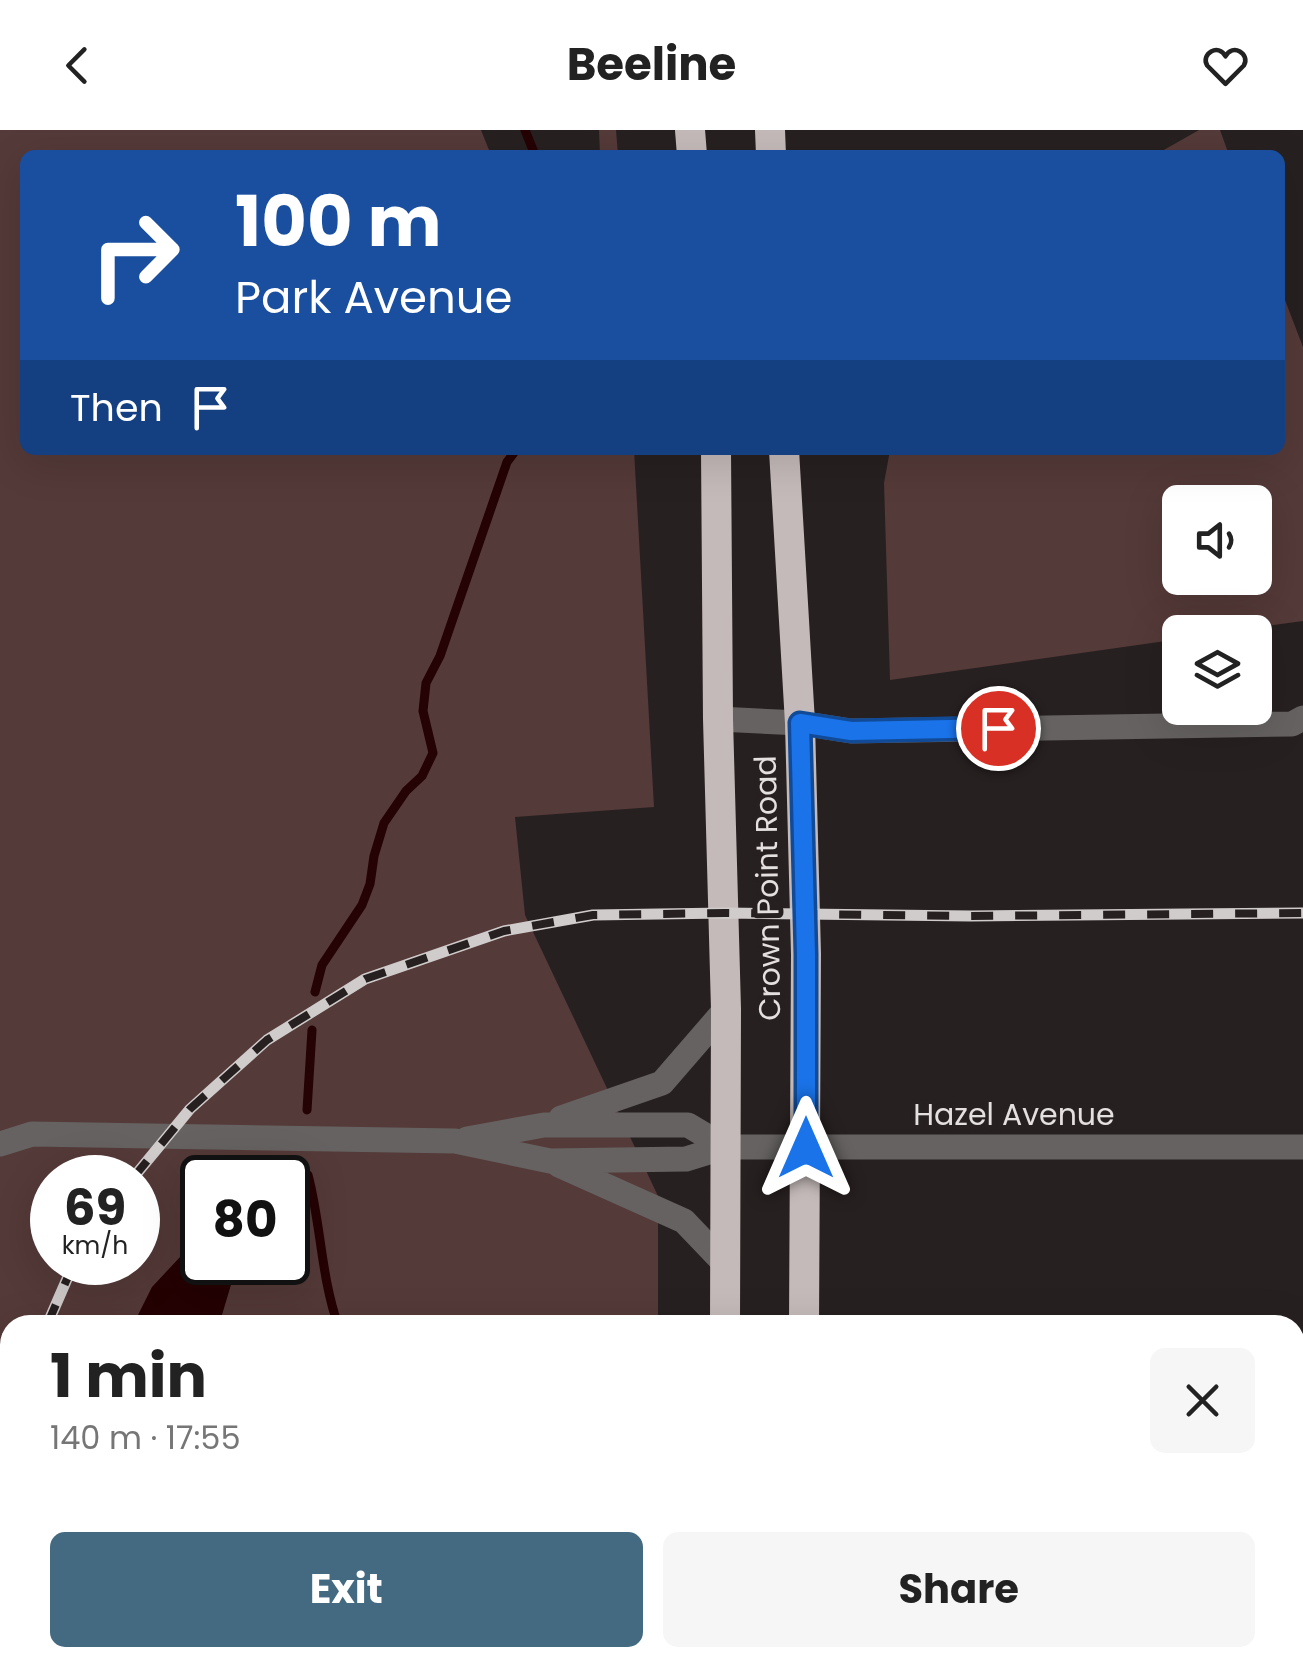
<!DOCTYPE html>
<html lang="en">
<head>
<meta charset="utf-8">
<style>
  body { margin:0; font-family:Poppins,sans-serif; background:#f6f6f6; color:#222; height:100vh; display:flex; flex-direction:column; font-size:38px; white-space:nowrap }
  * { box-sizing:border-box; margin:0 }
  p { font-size:32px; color:#767676 }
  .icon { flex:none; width:55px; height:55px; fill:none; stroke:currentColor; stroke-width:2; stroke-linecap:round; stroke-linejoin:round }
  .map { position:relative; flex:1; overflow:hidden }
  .details { position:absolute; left:0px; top:1185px; width:1305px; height:352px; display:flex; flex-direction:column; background:#fff; border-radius:30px 30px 0 0; box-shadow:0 10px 40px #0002 }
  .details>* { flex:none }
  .banner { position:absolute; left:20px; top:20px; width:1265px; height:305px; border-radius:15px; box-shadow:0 10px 40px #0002; background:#1a4fa0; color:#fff; overflow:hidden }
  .tools { position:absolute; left:1162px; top:355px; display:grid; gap:20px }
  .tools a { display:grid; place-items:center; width:110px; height:110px; border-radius:15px; background:#fff; box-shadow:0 10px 40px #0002; font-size:50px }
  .speed { position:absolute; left:30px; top:1025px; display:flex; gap:20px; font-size:50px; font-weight:700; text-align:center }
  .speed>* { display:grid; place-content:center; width:130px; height:130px; border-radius:50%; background:#fff; box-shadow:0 10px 40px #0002; line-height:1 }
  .speed small { font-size:25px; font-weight:400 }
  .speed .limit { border:5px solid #111; border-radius:15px; background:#fff; color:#111 }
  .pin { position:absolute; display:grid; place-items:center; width:85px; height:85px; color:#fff; margin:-42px; border:5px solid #fff; border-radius:50%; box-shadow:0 2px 10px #0007 }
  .me { position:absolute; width:110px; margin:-55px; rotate:0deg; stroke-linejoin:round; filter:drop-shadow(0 0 8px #0008) }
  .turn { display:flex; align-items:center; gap:35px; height:210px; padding:0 50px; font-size:45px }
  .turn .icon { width:130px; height:130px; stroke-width:2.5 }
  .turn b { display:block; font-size:70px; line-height:85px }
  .then { display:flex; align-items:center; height:95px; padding:0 50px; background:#0003; gap:20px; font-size:38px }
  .round { display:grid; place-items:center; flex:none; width:105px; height:105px; border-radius:15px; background:#f6f6f6 }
  .headline { display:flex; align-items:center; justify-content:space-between; height:170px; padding:0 50px }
  h1 { font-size:60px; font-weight:700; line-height:75px }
  .action { display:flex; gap:20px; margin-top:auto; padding:20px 50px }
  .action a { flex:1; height:115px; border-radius:15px; background:#436a80; color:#fff; font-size:40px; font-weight:700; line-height:115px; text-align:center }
  .action a+a { background:#f6f6f6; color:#222 }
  header { display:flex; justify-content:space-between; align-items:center; height:130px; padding:0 50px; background:#fff; font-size:45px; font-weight:700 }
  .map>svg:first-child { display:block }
</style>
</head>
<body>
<header><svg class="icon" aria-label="back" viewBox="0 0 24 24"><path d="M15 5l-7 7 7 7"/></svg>Beeline<svg class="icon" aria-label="heart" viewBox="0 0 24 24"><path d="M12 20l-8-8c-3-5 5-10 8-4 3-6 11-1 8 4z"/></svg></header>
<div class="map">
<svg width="1303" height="1537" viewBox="0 0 1303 1537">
  <rect width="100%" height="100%" fill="#272020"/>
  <path fill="#543a38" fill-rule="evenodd" d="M0,0H481L491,25H25V320H634L654,677L515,687L525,785L658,1066V1195H10V1528H454L448,1537H0ZM52,1048H138V1132H52ZM202,1048H288V1132H202Z
    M599,0H616L618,25H600Z
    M1199,0H1220L1229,25H1155Z
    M1280,157L1303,217V491L1223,502H1180V509L890,550L884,353L890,320H1280ZM1255,372V448H1180V372Z"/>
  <path fill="#250203" d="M202,1110V1132L233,1133V1148L219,1195H133L152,1157L194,1112Z
    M70,1528H132L131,1537H71Z"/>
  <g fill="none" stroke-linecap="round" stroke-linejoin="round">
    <path stroke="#250203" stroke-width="9" d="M525,0L535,25
      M315,862L322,835L362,775L370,754L374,726L384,693L406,661L422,646L433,623L423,581L426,553L440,526L507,332L516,320
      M307,980L312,900
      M308,1045C321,1094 321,1147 338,1195
      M296,1537L297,1528"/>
    <path stroke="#656261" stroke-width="25" d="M718,589L800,593L851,601L1292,594L1303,588
      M561,988L662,953L726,879
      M467,1009L544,995H688L725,1017
      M0,1014L32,1004L455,1011L550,1031L686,1029L725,1017H1303
      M559,1035L684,1091L725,1134
      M1295,1487H1303"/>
    <path stroke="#c4bab9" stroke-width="30" d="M690,0L692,25
      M770,0L771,25
      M716,320L718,589L726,879L725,1195
      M784,320L800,593L806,824L804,1195
      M723,1537V1528
      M801,1537V1528"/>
    <defs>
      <path id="rail" d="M133,1048L190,979L267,910L365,849L504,801L593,785L725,783L971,786L1303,783
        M47,1195L67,1149L78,1132
        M0,1349L10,1299"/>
    </defs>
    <use href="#rail" stroke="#d1cccc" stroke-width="11"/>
    <use href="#rail" stroke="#272020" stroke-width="8" stroke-dasharray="22" stroke-linecap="butt"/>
  </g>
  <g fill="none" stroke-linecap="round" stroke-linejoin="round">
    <defs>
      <path id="route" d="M806,1018V824L800,593L851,601L998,598"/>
    </defs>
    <use href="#route" stroke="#114b97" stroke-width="25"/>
    <use href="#route" stroke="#1a73e8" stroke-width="18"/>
  </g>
  <g text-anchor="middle" stroke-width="10" stroke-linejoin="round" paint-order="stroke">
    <g font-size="30" fill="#e4e0df" stroke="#272020">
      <text transform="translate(768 758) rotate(-91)" y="10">Crown Point Road</text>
      <text x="1014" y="995">Hazel Avenue</text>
    </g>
  </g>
</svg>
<div class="tools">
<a><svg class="icon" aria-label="sound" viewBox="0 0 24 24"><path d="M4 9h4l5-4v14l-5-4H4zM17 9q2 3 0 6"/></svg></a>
<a><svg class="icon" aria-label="layers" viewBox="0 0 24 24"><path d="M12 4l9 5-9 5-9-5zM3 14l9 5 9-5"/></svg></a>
</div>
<div class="speed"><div>69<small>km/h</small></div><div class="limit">80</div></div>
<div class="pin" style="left:998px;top:598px;background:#d93025"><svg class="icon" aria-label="arrive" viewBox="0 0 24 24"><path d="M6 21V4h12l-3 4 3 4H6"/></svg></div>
<svg class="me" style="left:806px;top:1018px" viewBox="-20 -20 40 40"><path d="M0-17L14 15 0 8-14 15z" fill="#1a73e8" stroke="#fff" stroke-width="4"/></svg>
<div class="banner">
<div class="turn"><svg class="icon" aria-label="right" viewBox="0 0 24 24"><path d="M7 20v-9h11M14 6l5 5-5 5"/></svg><div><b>100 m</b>Park Avenue</div></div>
<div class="then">Then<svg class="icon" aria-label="arrive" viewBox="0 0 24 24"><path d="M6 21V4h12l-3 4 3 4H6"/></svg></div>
</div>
<section class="details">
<div class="headline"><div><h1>1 min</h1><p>140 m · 17:55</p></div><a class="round"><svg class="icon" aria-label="close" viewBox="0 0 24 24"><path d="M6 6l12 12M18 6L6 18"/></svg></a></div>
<div class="action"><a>Exit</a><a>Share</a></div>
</section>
</div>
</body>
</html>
